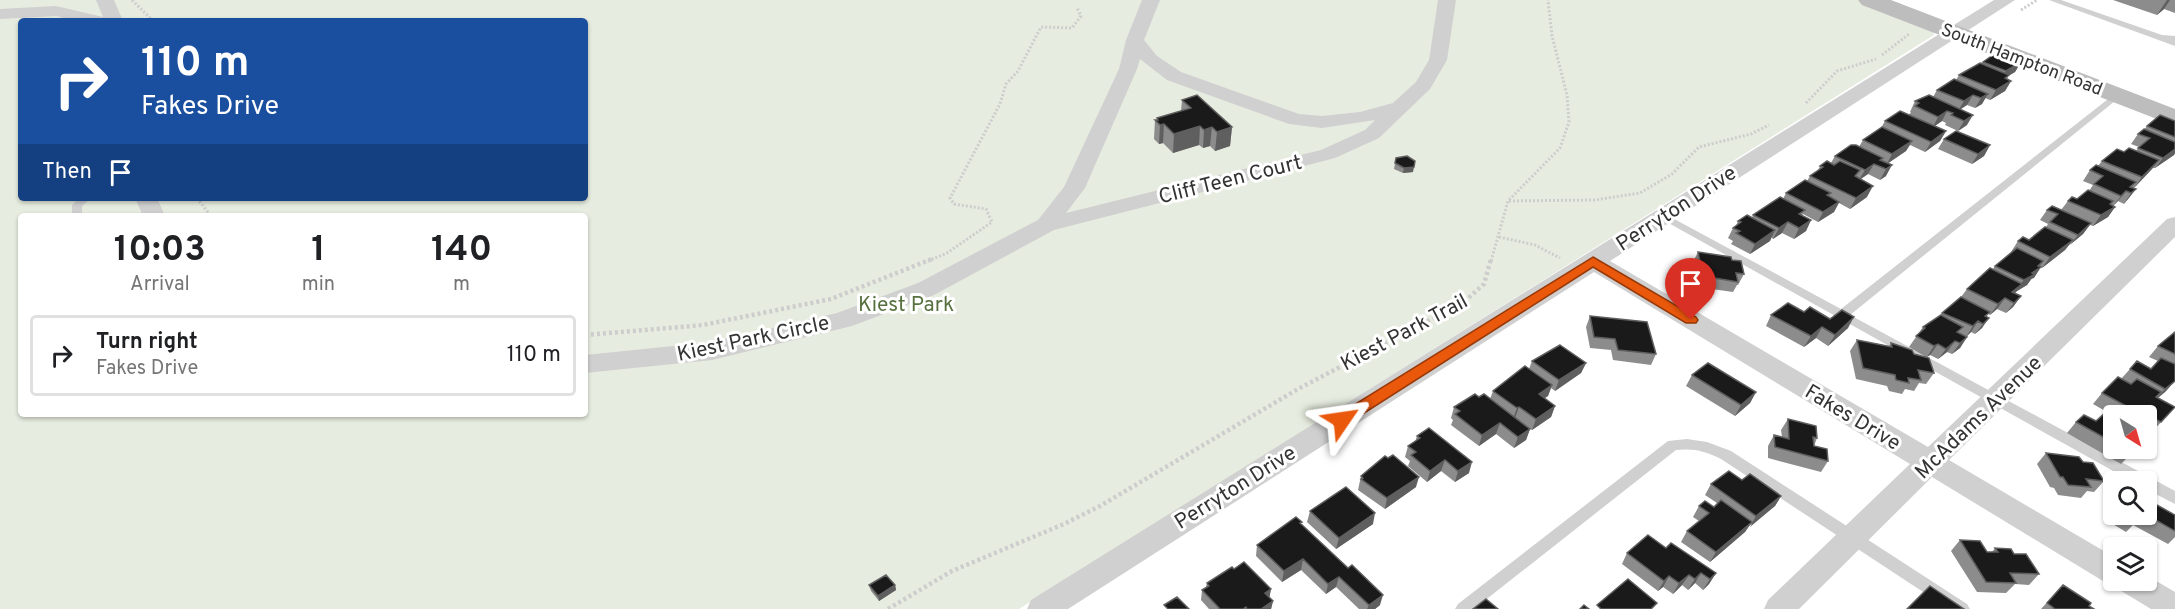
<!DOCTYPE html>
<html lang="en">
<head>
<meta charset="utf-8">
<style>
  body { margin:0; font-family:Overpass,sans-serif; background:#f6f6f6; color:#202124; height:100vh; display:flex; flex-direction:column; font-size:22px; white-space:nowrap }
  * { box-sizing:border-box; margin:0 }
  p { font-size:20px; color:#757577 }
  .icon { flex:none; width:33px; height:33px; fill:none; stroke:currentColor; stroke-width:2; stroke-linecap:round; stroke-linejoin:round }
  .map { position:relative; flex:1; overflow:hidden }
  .side { position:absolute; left:18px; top:213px; width:570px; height:204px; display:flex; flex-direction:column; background:#fff; border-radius:6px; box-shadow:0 2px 4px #0004 }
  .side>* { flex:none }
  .guide { position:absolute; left:18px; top:18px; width:570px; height:183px; border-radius:6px; box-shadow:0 2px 4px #0004; background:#1a4fa0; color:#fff; overflow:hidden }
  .needle { width:39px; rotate:143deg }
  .tools { position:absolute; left:2103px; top:405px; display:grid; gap:12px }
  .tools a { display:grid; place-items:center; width:54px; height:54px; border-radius:6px; background:#fff; box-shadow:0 2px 4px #0004; font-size:30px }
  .pin { position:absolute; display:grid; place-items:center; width:51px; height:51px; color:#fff; margin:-62px -26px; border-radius:50% 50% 50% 0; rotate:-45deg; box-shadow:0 0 6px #0007 }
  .pin .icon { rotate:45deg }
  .me { position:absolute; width:66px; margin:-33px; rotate:58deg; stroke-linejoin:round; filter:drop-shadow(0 0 4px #0008) }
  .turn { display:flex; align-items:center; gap:21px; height:126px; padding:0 24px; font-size:27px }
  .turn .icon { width:78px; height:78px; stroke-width:2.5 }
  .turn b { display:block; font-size:42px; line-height:51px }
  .then { display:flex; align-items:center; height:57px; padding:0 24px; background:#0003; gap:12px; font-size:22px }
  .eta { display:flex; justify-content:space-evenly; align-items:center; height:102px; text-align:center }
  .eta b { font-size:36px; font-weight:700; line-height:42px }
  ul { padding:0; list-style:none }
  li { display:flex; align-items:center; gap:18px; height:81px; margin:0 12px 9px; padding:0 12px; border:3px solid #e0e0e0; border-radius:6px }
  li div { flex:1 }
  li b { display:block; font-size:22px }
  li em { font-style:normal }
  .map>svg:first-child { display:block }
</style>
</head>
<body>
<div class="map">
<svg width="2175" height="609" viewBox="0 0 2175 609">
  <rect width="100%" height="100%" fill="#fff"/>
  <path fill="#e6ecdf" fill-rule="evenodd" d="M0,0H1858L1932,28L1934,35L1019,609H0ZM21,21H585V198H21ZM21,216H585V414H21Z"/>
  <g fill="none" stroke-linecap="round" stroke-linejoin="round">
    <path stroke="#cdcdcd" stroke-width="3" stroke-dasharray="2 2" stroke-linecap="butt" d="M132,0L153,21
      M2021,10L2037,0
      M1882,55L1909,34
      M1806,103L1837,71L1876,59
      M197,198L211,216
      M1509,201L1595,200L1640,193L1672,174L1699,147L1751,134L1769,125
      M1499,237L1535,245L1560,258
      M928,261L947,253L992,222L986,209L954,204L950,198L1000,104L1006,84L1018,71L1041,27L1072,28L1081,16L1077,8
      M1491,261L1508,201L1560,148L1569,122L1567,95L1552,36L1548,0"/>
    <path stroke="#cdcdcd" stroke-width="4.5" stroke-dasharray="3 3" stroke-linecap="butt" d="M585,335L703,325L831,299L932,259
      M888,609L952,571L1064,524L1100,506L1298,389L1464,302L1484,284L1491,259"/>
    <path fill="#d0d0d0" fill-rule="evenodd" d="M2049,0H2061L2162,35L2175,36V46Z
      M2117,92L2122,95L2120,97L1850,315L2175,491V504L2146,489V482H2133L1656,216L1657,214H1665L1841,309Z
      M79,198H91L82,206V216H72V205Z
      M1687,439L1707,442L1731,451L1967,604L1970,609H1949L1721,459C1706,451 1693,448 1676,450L1474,609H1455L1458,604L1668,441Z"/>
    <path fill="#d0d0d0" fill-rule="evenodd" d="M96,0H114L123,21H76L56,16L0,19V9L56,6L103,17Z
      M1142,0H1160L1144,40L1157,56L1181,72L1299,114L1322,116L1360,112L1393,103L1416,82L1429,60L1438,0H1456L1447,60L1430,89L1379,138L1335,158L1054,230L934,295L852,326L712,360L585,373V355L712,342L837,313L918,283L1038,220L1064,187L1119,69L1126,40ZM1140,59L1167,80L1289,124L1322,128L1375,120L1365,130L1321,150L1066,213L1085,188L1137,69Z
      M1994,0H2015L1610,261L1928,447L2167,219L2175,217V237L1949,460L2114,557V580H2146V575L2175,592V609H2151L2118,589L2116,584L2103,581L1932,477L1799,609H1764L1768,600L1910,464L1594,272L1068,609H1027L1031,600Z
      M135,198H157L165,216H143Z"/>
    <path fill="#bdbdbd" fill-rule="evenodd" d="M1858,0H1891L2175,109V126L1862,5Z"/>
  </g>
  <path fill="#8c8c8c" d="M2113,0H2175V13L2164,9L2157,15Z
    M1983,62H2021L2015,72L2009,75L2007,79L2011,81L2005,91L1990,100L1985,98L1982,104L1975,108L1967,105L1960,109L1967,125L1958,131L1945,125L1946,123L1942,121L1935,126L1946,131L1940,141L1925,152L1910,145L1906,151L1888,163L1886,176L1880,180L1868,174L1861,179L1867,197L1850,209L1839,203L1834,212L1818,222L1803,214L1802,216L1811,220L1806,231L1794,239L1782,233L1773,239L1771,237L1770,241L1750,254L1731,244L1733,241L1728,238L1733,228L1736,226L1738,221L1752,218L1753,215L1783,199L1786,193L1807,181L1810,176L1818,171L1820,166L1831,163L1835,156L1859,147L1863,140L1881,128L1885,121L1909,115L1911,112H1910L1915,101L1933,97L1937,90L1956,80L1959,75L1982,64Z
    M1182,100L1232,127L1230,146L1215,151L1210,146L1203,148L1199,145L1173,153L1163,143L1159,144L1154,139L1155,120H1157V118L1181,111Z
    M2175,121V153L2174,155L2155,168H2153L2134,188L2132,187L2136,189L2124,204L2118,201L2113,206L2115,207L2108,217L2093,226L2090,225L2083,234L2069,245L2065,250L2042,268L2041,267L2027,285L2017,291L2015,293L2021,296L2013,307L2006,313L1997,309L1990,315L1988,314L1982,328L1975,334L1971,332L1966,337H1967L1960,348L1952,354L1947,352L1938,359L1930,355L1927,357L1934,373L1926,384L1919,383L1914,391L1905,389L1902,394L1889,391L1887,386L1856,379L1850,351L1857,340L1889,346L1891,343L1914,354L1926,357L1909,347L1923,327L1941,315L1961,297L1967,289L1993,269L1995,266L2012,252H2011L2018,241L2029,240L2046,227L2048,224L2040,220L2047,210H2061L2068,201L2077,199L2089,191L2093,185L2083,181L2090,170L2098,166L2102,161L2124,152L2136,151L2139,147L2131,144L2138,134L2144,130L2147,126Z
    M1944,139L1990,145L1984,156L1972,164L1938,149Z
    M1396,158L1413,172L1403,173L1394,169Z
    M1698,252L1744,274L1738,285H1737L1733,292L1698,287L1693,262Z
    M1804,312L1830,319L1848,328L1828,346L1816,338L1804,347L1766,326L1771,315Z
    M1590,316L1656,354L1651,365L1613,360L1611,350L1590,348L1586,327Z
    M2175,332V381L2165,392L2158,398L2175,407L2151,433L2146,431V416H2114L2093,404L2102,393L2121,379L2130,369H2151L2158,361L2149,357L2158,346Z
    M1532,361L1586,363L1581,373L1555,391L1551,388L1548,396L1544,398L1555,406L1551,417L1532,430L1524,424L1530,429L1526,440L1514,448L1496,434L1479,446L1451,425L1453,420L1451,418L1454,407L1490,399L1493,391L1529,369Z
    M1692,375L1756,392L1750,403L1735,416L1686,386Z
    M2114,416V448H2145L2135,459L2129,456L2121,464L2067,433L2076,422L2096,421Z
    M1788,419L1817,438L1814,446L1828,461L1821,472L1768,458V446L1774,435L1782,437L1781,430Z
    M1417,436L1469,473L1455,482L1441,471L1427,482L1408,466L1410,461L1405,457L1408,446L1415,442Z
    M2046,453L2083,462L2104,481L2094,492L2087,491L2081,498L2058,495L2054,488L2050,487L2037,464Z
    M1361,476L1416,487L1385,509L1358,490Z
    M1742,480L1781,496L1775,506L1749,526L1745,532L1710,562L1681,542L1687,531L1699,521L1693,517L1699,506L1714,507L1717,503L1705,495L1711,484Z
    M1310,511L1373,524L1336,549L1307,522Z
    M2114,513V514L2175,515V537L2168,544L2133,525L2126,532L2106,520Z
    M1302,525L1380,605L1375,609H1359L1336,587L1326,594L1301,570L1282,582L1256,556L1257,545Z
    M1960,540L1987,552H1992L1995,548L2014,554L2039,574L2029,585L2015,584L2006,593L1977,592L1951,551Z
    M1666,548L1716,573L1709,584L1703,590L1695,583L1688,590L1682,585L1673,594L1663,587L1658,591L1622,564L1627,553Z
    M1234,569L1271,589L1269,597L1273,601L1271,609H1209L1201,600L1202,590L1206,587L1207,583Z
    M869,585H895L896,590L879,601L871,591Z
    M2063,585L2089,606L2094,609H2041Z"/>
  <path fill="#5f5f5f" d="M2167,0H2170L2164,9L2157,15Z
    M2021,62L2015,72L2000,81L2006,71Z
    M2011,81L2005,91L1990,100L1996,90Z
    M1988,94L1982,104L1975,108L1981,98Z
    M1973,95L1967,105L1958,111L1964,101Z
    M1947,111L1942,121L1933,127L1938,117Z
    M1973,115L1967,125L1958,131L1964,121Z
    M1164,124L1163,143L1159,144L1160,125Z
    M1200,126L1199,145L1173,153L1174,134Z
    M1212,127L1210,146L1203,148L1204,130Z
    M1232,127L1230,146L1215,151L1217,132Z
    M1946,131L1940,141L1925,152L1931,142Z
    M1912,141L1906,151L1887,164L1892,154Z
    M1990,145L1984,156L1972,164L1978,154Z
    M2175,149V153L2174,155L2155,168L2163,158Z
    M2159,160L2151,170L2134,188L2142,177Z
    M1874,164L1868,174L1859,180L1865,170Z
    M1892,165L1886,176L1880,180L1886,169Z
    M1414,167L1413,172L1403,173L1404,168Z
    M1873,186L1867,197L1850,209L1856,198Z
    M2136,189L2124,204L2131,193Z
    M2126,191L2118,201L2113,206L2121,196Z
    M1839,202L1834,212L1818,222L1823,212Z
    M2115,207L2108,217L2093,226L2101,215Z
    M1811,220L1806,231L1794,239L1799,228Z
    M1788,222L1782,233L1773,239L1779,228Z
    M2091,223L2083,234L2070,245L2078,235Z
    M1775,230L1770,241L1750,254L1755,244Z
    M2073,240L2065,250L2042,268L2050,257Z
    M2043,261L2037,270L2041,267L2034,278L2031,279L2027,285L2017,291L2014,294L2012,292Z
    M2021,296L2013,307L2006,313L2014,303Z
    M2005,298L1997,309L1990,315L1998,304Z
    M1854,317L1848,328L1828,346L1835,335Z
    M1989,318L1982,328L1975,334L1983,324Z
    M1978,321L1971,332L1966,337L1973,326Z
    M1822,327L1816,338L1804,347L1811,336Z
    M1967,337L1960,348L1952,354L1960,343Z
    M1955,341L1947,352L1938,359L1946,349Z
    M1938,344L1930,355L1927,357L1934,346Z
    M1586,363L1581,373L1555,391L1559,380Z
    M2175,381L2165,392L2155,400L2165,389Z
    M1552,385L1548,396L1535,405L1539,394Z
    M1756,392L1750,403L1735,416L1741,405Z
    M1555,406L1551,417L1532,430L1536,419Z
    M1519,407L1515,418L1513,419L1517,408Z
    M1500,423L1496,434L1479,446L1482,435Z
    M1530,429L1526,440L1514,448L1518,437Z
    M1445,460L1441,471L1427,482L1430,471Z
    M1472,462L1469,473L1455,482L1458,471Z
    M1419,477L1416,487L1385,509L1387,498Z
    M1781,496L1775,506L1750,527L1756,516Z
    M1375,513L1373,524L1336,549L1339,538Z
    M1752,522L1745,532L1710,562L1716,552Z
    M1303,559L1301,570L1282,582L1284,571Z
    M1701,573L1695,583L1688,590L1695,579Z
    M1716,573L1709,584L1703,590L1710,579Z
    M1689,575L1682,585L1673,594L1679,583Z
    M1669,576L1663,587L1658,591L1664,581Z
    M1339,577L1336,587L1326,594L1328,584Z
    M895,585L896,590L879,601L878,596Z
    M1271,589L1269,600L1265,593Z
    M1383,595L1380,605L1375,609H1367L1369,605Z
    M1273,601L1271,609H1261Z"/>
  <path fill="#1a1a1a" stroke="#5f5f5f" stroke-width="1.5" d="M1997,52L2021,62L2006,71L1983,62Z
    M1980,63L2009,75L2005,78L2011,81L1996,90L1959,75Z
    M1954,79L1988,94L1981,98L1973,95L1964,101L1937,90Z
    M1197,95L1232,127L1217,132L1212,127L1204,130L1200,126L1174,134L1164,124L1160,125L1155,120H1158L1157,118L1191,108L1182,100Z
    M1929,95L1973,115L1964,121L1951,115L1953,113L1947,111L1938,117L1915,106L1919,103L1915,101Z
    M1900,111L1946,131L1931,142L1885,121Z
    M2160,115L2175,121V137L2147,126Z
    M1882,127L1912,141L1892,154L1863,140Z
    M2144,129L2175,142V149L2163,158L2138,148L2150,138L2138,134Z
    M1956,131L1990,145L1978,154L1944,139Z
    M1851,145H1856L1883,158L1880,160L1892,165L1886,169L1874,164L1865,170L1835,156Z
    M2129,148L2159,160L2142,177L2102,161L2117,149L2124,152Z
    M1407,156L1415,161L1414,167L1404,168L1395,163L1396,158Z
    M1827,161L1834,165L1840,161L1860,170L1855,176L1873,186L1856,198L1810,176L1823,167L1820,166Z
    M2096,165L2136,182L2130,187L2136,189L2131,193L2126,191L2121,196L2094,184L2103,176L2090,170Z
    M1805,180L1831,193L1827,195L1839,202L1823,212L1786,193Z
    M2088,190L2113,201L2110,204L2115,207L2101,215L2068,201L2072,197L2077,199Z
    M1780,197L1805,210L1799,214L1811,220L1799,228L1788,222L1779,228L1753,215Z
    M2052,206L2091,223L2078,235L2050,222L2058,214L2047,210Z
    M1747,215L1775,230L1755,244L1736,233L1740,231L1733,228L1741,222L1738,221Z
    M2045,227L2073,240L2050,257L2018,241L2023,237L2029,240Z
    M2017,248L2043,261L2038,266L2041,267L2032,273L2035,274L2024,280L1995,266Z
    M1698,252L1731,257L1732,260L1741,261L1744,274L1736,273L1738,282L1703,276Z
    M1990,268L2022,284L2012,292L2021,296L2014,303L2005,298L1998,304L1967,289Z
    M1961,297L1990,312L1985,316L1989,318L1983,324L1978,321L1973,326L1942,313Z
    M1788,303L1804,312L1810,307L1830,319L1842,310L1854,317L1835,335L1822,327L1811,336L1771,315Z
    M1941,315L1963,327L1957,332L1967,337L1960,343L1955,341L1946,349L1938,344L1934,346L1916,336L1925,328L1923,327Z
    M1590,316L1647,322L1656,354L1618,350L1615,339L1594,337Z
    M2175,332V354L2158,346Z
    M1857,340L1892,347L1891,343L1912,350L1914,354L1929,358L1934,373L1918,370L1921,380L1908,378L1909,383L1896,380L1895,375L1863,368Z
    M1560,345L1586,363L1559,380L1532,361Z
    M2161,358L2175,364V381L2165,389L2130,369L2137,361L2151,369Z
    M1708,363L1756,392L1741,405L1692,375Z
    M1525,366L1552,385L1539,394L1555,406L1536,419L1519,407L1517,408L1493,391Z
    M2118,377L2131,384L2137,379L2161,392L2156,397L2175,407L2161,422L2143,413L2140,416H2135L2125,410L2128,407L2102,393Z
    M1475,394L1479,397L1484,394L1530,429L1518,437L1500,423L1482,435L1455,414L1460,411L1454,407Z
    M2106,412L2114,416V443L2076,422L2084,415L2096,421Z
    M1788,419L1816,426L1817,438L1813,437L1814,446L1827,449L1828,461L1775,447L1774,435L1789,439Z
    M1429,428L1472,462L1458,471L1445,460L1430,471L1411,455L1416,452L1408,446L1420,438L1417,436Z
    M2123,448H2135L2131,453Z
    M2046,453L2079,457L2083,462L2093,463L2104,481L2086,479L2091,487L2068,485L2063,477H2060Z
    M1393,455L1419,477L1387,498L1361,479L1363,478L1361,476L1385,456L1388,458Z
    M1729,471L1742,480L1750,474L1781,496L1756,516L1711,484Z
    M1346,487L1375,513L1339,538L1310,511Z
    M2146,499L2175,515V531L2145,514H2146Z
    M1721,500L1752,522L1716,552L1687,531L1709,513L1699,506L1705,501L1714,507Z
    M2125,514H2142L2137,521Z
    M1296,517L1302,522L1300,523L1348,568L1352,565L1383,595L1369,605L1339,577L1328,584L1303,559L1284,571L1257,545Z
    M1648,535L1666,548L1671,543L1716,573L1710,579L1701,573L1695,579L1689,575L1679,583L1669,576L1664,581L1627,553Z
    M1960,540L1980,541L1987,552H1998L1995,548L2011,549L2014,554H2026L2039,574L2010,573L2016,583L1986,582Z
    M1244,562L1271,589L1265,593L1273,601L1261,609H1247L1246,607L1243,609H1220L1202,590L1209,586L1207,583L1232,567L1234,569Z
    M886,575L895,585L878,596L869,585Z
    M1628,579L1657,603L1651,609H1652H1601L1597,605Z
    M2063,585L2091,603L2089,606L2094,609H2055L2047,603Z
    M1930,586L1964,609H1907Z
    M1177,597L1189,609H1168L1164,605Z
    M1486,599L1498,609H1473Z
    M1584,605L1589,609H1580Z"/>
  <path fill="#ea580c" stroke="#983908" stroke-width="1.5" d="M1593,257L1696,317L1698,320L1696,323H1686L1593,267L1347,424H1336L1334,420L1336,416Z"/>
  <g text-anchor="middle" stroke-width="6" stroke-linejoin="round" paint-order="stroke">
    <g font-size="18" fill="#333" stroke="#fff">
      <text transform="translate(2022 59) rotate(21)" y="6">South Hampton Road</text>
    </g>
    <g font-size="21" fill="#333" stroke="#fff">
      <text transform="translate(1230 179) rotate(-14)" y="7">Cliff Teen Court</text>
      <text transform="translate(1676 208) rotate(-33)" y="7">Perryton Drive</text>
      <text transform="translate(1404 332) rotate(-28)" y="7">Kiest Park Trail</text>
      <text transform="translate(753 338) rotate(-12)" y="7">Kiest Park Circle</text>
      <text transform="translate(1853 417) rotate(31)" y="7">Fakes Drive</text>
      <text transform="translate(1978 417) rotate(-44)" y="7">McAdams Avenue</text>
      <text transform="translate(1235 487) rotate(-32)" y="7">Perryton Drive</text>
    </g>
    <g font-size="21" fill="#56703f" stroke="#fff">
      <text x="906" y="311">Kiest Park</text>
    </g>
  </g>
</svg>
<div class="tools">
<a><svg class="needle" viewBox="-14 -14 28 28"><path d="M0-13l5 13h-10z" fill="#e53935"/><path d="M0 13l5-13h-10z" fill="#757577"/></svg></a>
<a><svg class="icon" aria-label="search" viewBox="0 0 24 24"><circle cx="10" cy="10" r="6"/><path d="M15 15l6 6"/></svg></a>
<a><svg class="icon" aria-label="layers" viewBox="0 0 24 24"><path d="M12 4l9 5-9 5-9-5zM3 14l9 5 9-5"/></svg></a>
</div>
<div class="pin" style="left:1691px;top:320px;background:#d93025"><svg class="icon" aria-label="arrive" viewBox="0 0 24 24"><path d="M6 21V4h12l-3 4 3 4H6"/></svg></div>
<svg class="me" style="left:1342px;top:420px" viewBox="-20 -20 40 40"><path d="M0-17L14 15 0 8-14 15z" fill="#ea580c" stroke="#fff" stroke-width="4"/></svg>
<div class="guide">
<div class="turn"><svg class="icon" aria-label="right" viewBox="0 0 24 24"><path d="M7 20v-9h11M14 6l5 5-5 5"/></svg><div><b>110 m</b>Fakes Drive</div></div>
<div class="then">Then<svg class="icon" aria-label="arrive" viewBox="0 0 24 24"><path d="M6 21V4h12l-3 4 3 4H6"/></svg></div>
</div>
<section class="side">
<div class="eta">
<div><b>10:03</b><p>Arrival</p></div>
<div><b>1</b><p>min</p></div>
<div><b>140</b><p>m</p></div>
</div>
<ul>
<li><svg class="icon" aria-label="right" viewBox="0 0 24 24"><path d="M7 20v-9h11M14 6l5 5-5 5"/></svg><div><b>Turn right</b><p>Fakes Drive</p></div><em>110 m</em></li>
</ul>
</section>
</div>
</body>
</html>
